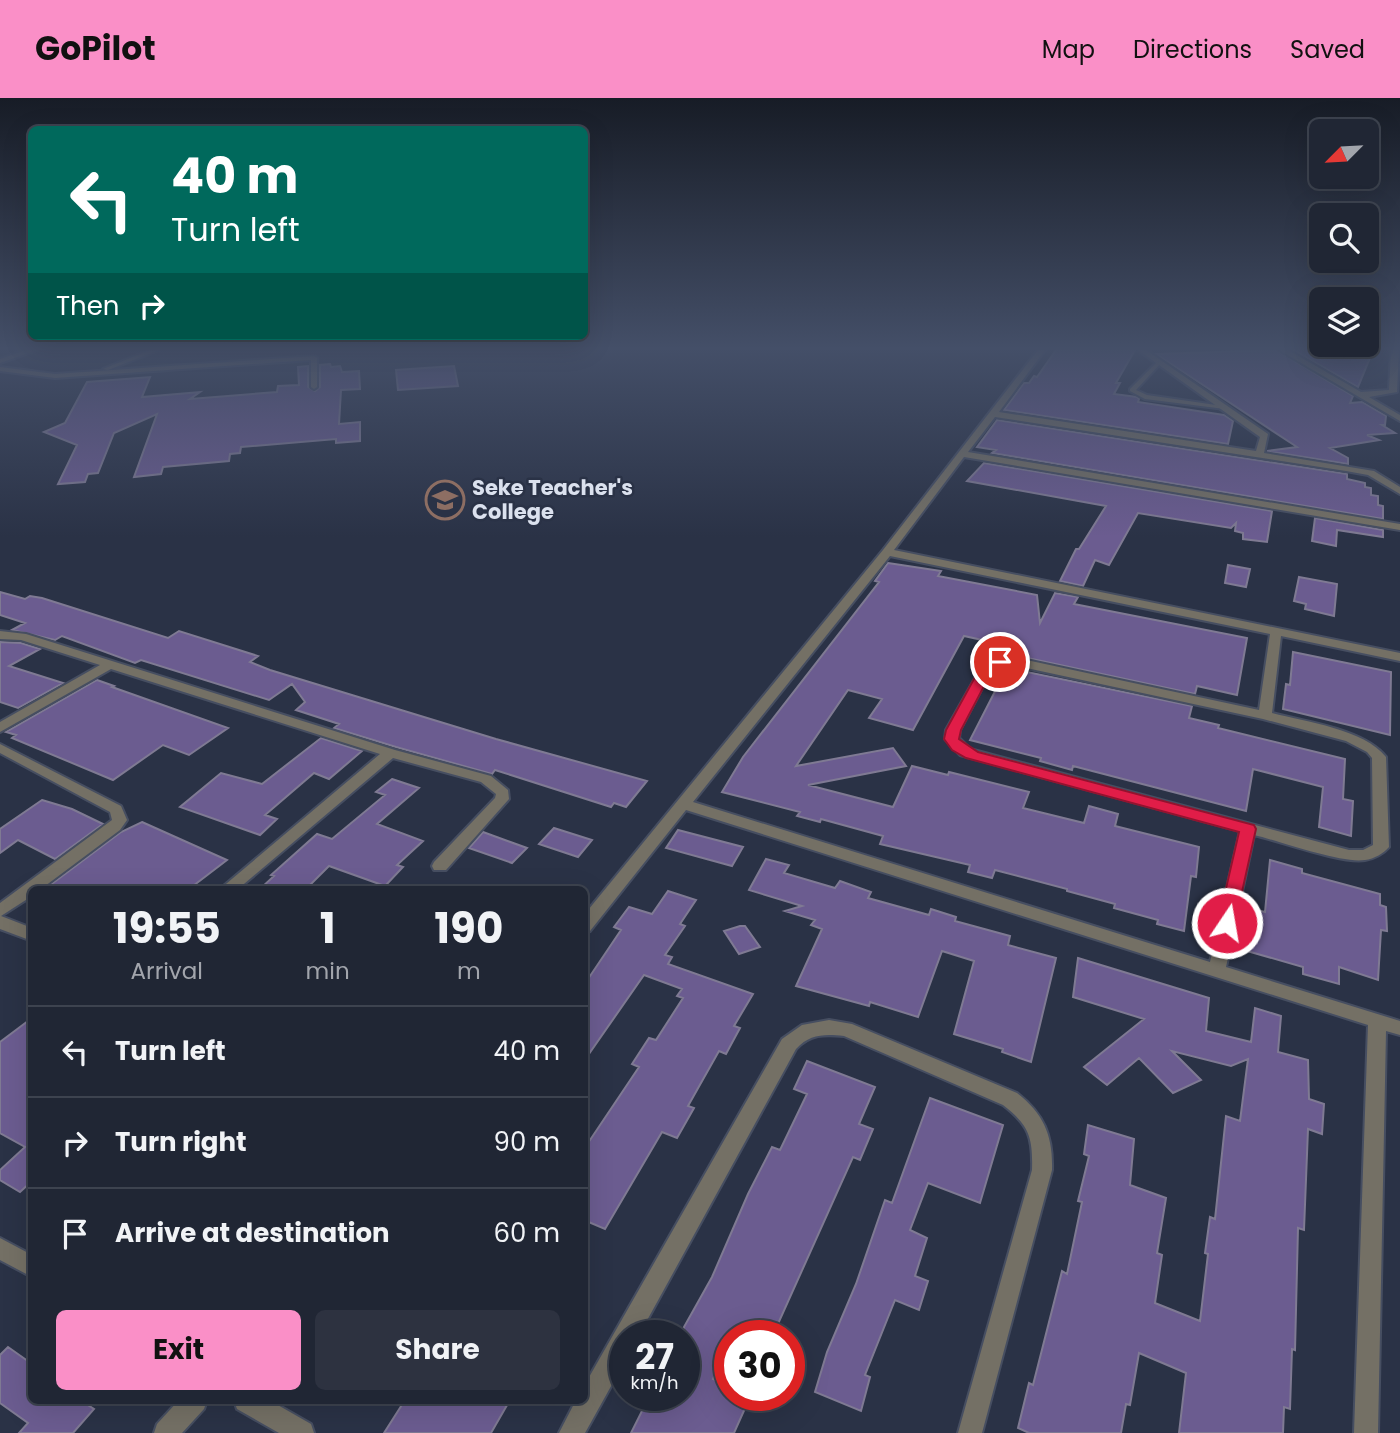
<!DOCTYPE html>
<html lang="en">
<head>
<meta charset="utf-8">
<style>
  body { margin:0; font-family:Poppins,sans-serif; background:#2d3240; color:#f1f3f6; height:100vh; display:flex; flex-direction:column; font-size:26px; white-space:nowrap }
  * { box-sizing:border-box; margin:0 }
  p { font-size:23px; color:#a2a5ac }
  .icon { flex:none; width:38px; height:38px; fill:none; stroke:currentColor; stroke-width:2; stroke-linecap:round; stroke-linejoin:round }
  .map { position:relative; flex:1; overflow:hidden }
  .sheet { position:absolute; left:28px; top:788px; width:560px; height:518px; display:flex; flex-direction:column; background:#202634; border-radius:10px; box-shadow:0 7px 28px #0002,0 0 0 2px #3d434f }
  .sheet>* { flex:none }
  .hud { position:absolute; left:28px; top:28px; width:560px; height:214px; border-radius:10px; box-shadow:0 7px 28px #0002,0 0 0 2px #3d434f; background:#00695c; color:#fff; overflow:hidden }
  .needle { width:46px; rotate:246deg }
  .controls { position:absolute; left:1309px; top:21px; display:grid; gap:14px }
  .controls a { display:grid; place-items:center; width:70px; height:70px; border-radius:10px; background:#202634; box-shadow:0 7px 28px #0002,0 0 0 2px #3d434f; font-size:35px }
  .speed { position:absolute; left:609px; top:1222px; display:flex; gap:14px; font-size:35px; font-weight:700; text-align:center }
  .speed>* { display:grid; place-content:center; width:91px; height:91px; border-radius:50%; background:#202634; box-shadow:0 7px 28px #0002,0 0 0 2px #3d434f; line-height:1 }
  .speed small { font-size:18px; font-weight:400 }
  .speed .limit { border:10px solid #d22; background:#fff; color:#111 }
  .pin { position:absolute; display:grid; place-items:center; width:60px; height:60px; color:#fff; margin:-30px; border:4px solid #fff; border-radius:50%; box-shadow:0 2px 7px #0007 }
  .me { position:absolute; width:77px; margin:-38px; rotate:12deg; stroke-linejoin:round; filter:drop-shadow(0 0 5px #0008) }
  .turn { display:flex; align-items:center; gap:24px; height:147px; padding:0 28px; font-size:32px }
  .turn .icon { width:91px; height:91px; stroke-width:2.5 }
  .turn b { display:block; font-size:49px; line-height:60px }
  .then { display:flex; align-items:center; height:66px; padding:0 28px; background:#0003; gap:14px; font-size:26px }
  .eta { display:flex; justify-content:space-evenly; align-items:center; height:119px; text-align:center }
  .eta b { font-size:42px; font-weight:700; line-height:49px }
  .cta { display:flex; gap:14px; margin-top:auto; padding:14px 28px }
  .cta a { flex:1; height:80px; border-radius:10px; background:#fa8fc7; color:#111; font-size:28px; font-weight:700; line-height:80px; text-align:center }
  .cta a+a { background:#2d3240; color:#f1f3f6 }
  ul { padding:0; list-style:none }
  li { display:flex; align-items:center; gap:21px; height:91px; padding:0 28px; border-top:2px solid #3d434f }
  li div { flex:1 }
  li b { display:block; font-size:26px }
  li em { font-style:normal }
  header { display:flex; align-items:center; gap:42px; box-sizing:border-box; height:98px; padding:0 35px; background:#fa8fc7; color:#111 }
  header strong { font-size:33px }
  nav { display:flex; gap:38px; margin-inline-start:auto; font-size:24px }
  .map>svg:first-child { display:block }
</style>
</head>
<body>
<header>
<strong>GoPilot</strong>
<nav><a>Map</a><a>Directions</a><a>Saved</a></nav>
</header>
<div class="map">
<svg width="1400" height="1335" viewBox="0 0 1400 1335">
  <rect width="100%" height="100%" fill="#2a3246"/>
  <path fill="#6b5c90" stroke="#7f7a93" stroke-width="2" d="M1056,252H1135L1116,285H1120L1114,296L1137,299L1139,301L1138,304L1224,317L1233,323L1228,346L1004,312L1024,285H1029L1034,278L1037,279Z
    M1276,252L1353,298L1350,305L1362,304L1386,318L1385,327H1382L1395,335L1367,337L1379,342L1330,350L1348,360V366L1267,353L1297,349L1156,256Z
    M1294,252H1351L1372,255L1358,289Z
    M330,266L331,269L340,268L342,274L359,273L360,291L341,292L339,326L360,324V343L336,345V341L241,349L240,355L230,356L229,363L163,369L161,376L134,379L157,316L114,335L98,375L88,376L85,384L58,386L77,347L44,334L65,325L87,284L150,279L142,299L200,294L190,301L277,294L278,288L299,287L298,269L308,268V289L315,293L320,289V267Z
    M454,268L458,288L398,292L396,272Z
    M997,322L1347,376V381L1365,385V389L1371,390V397L1378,398V407L1383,408V421L992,355L996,352L977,349Z
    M984,365L1272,413L1267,444L1243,441V435L1235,433L1236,425L1231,430L1138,415L1109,467L1095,462L1083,488L1060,483L1076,451H1079L1106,408L967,383Z
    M1315,420L1383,432V439L1337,432L1336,448L1312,443Z
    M888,465L941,473L938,478L1037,497L1040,525L1055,495L1078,499L1074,506L1247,540L1237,597L1197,588L1195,596L1014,557L1018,550L964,538L913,632L869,620L882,601L848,592L796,668L893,650L906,668L808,687L893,709L912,668L948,677L949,674L1029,694L1023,710L1084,725L1089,708L1118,716L1115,728L1199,749L1196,779L1191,778L1184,833L1157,826L1158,822L1114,810L1115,806L1067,793V791L995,772L992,780L968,774L970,767L880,746L883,738L821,721L820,724L797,718L800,714L722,694L743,659L879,484L875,483Z
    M1228,467L1250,471L1246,489L1225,485Z
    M1299,479L1337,486L1334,518L1305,511L1306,506L1294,503Z
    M0,494L25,501L30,498L42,500L168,540L179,533L258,558L250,564L270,572L496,641L647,683L626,709L614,705L611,709L495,672L492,676L396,649L334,630L339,626L296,612L305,604L292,586L269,602L141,562L135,565L62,538L55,542L12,532L25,525L0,517Z
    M0,544L21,545L40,551L9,568L63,585L18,610L0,604Z
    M1293,554L1391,574L1390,637L1283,611L1286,586L1290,587Z
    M1007,570L1192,608L1189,620L1219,627L1218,630L1345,661L1343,701L1353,703L1351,738L1319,729L1323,689L1253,671L1246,713L1073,668L1072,672L1040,663L1041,660L970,642Z
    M97,582L114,588L112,589L228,630L189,657L163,647L113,682L12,640L16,637L6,634Z
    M321,640L362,653L329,681L314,675L265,717L277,721L260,737L180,709L221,675L262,686Z
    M392,681L419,690L377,726L423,743L397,767L403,769L385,788L329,768L306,791H260L274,778L271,777L317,736L332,741L385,697L376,694Z
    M42,702L72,711L103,726L55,761L18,742L0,755V731Z
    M142,724L227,762L189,791H45L121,734Z
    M554,730L592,742L578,759L539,746Z
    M678,732L743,749L732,768L666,750Z
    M483,734L527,750L512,765L469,750Z
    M766,761L789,767L784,775L835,790L840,783L871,794L868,800L929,817L931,811L956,819L955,823L1010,838L1008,847L1056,860L1031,964L1002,954L1003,951L954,936L974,863L942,853L918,919L870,904L869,908L796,888L822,831L811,827L815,822L785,813L802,808L749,792Z
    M1270,762L1302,771V775L1380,796V807L1386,809L1387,833L1381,832L1378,882L1339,869V886L1303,876V869L1247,853L1252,811L1265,814Z
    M668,793L696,802L680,826L685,828L665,857L672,859L668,866L753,896L734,928L740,930L726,956L719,953L688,1008L694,1010L677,1040L662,1034L605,1131L584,1122V1051L639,969L632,966L649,940L656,942L683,900L677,898L682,891L644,877L584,963V887L621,832L614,829L629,809L652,816Z
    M740,828H745L760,849L739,856L724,833Z
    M1078,860L1209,900L1206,933L1251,944L1255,910L1281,918L1278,954L1308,962L1309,1001L1324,1006L1322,1036L1308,1031L1304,1132L1298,1130L1295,1252L1292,1251L1290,1311L1284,1309L1283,1335H1179L1186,1275L1139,1255L1130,1307L1126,1306L1121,1335H1029L1018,1330L1029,1285L1033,1287L1062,1173L1067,1176L1082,1104L1078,1103L1089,1058L1084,1056L1088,1027L1134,1041L1130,1087L1166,1100L1157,1155L1162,1157L1155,1205L1200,1223L1208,1156L1205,1155L1210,1119L1215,1121L1226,1018L1240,1023L1248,961L1231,968L1172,953L1201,982L1173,995L1139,960L1107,987L1084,969L1144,921L1073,899Z
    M32,920V1083L20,1094L0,1082V1072L25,1049L0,1035V944Z
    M807,963L875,989L859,1026L873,1031L860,1062L853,1059L773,1237H730V1258L724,1256L713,1281L730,1289V1297H751L734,1335H631L650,1297H684V1229L712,1179L748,1096L772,1049L780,1052L807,996L794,991Z
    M930,1000L1003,1027L980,1105L928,1085L910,1132L927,1140L915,1178L928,1183L919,1212L895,1202L865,1277L870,1279L861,1313L815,1294L827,1254L856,1186L885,1102L892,1105Z
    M8,1249L32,1266V1302H80L94,1311L73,1335H19L28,1325L0,1305V1257Z
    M405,1302H510L491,1335H384Z"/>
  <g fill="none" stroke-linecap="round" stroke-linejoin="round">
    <defs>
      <path id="service" d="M150,252H159L108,272L103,271Z
        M314,258L317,260V289L314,291L311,289V262L55,280L0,273V269L55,276Z
        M1158,263L1161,265L1160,266L1136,292L1147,297L1223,308L1225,309V311L1145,301L1130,293V291Z"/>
      <path id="minor" d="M1038,252H1045L999,314L1256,353L1260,339L1138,252H1146L1268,336L1264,355L1374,373L1400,389V396L1368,377L1346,373L995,319L968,354L1400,426V432L964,359L894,452L1400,555V563L1281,538L1272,615C1306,624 1364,631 1386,659L1389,749C1384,755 1374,761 1365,762C1342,766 1280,743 1254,737L1226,869L1400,923V937L1386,933L1378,1335H1354L1368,927L686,712L590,833L584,835V817L883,452ZM890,458L1270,536L1259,612L1012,559L990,563L982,568L946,632L945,641L960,657L1240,733L1210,864L693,704ZM1012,567L1263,621L1346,643L1367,654L1372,660L1373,747L1363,752H1349L970,651L959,640L960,632L991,573L998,569Z
        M1279,252H1288L1361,294L1389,292L1391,252H1399L1397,294L1369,299L1400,317V323Z
        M0,533L26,536L395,652L491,678L508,692L509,701L446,772H434L432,768L434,764L495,700L496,696L481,684L393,660L238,791H220L380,656L111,571L0,634V624L100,567L21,542L0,541Z
        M0,646L121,708L127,722L120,732L41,791H32V798L1,818L32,830V843L0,831V805L112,722L110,714L0,655Z
        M829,922L852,926L1017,995C1044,1016 1053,1038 1052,1072L982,1335H958L1032,1072C1033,1039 1029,1027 1003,1007L844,938C824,936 810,936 796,951L639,1237H625V1263L585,1335H559L576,1302H584V1288L782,941L802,927Z
        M0,1140L32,1157V1179L0,1162Z
        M179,1302H207L204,1311L182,1335H154L157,1326Z
        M234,1302H269L311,1326L314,1335H279L237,1311Z"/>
      <path id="tertiary" d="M26,252H37L0,265V261Z"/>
    </defs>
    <use href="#service" stroke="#464e61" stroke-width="4"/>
    <use href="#minor" stroke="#464e61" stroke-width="4"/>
    <use href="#tertiary" stroke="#464e61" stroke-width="4"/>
    <use href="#service" fill="#747065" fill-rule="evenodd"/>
    <use href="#minor" fill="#747065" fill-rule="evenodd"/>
    <use href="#tertiary" fill="#747065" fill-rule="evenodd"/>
  </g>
  <linearGradient id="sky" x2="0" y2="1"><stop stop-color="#171c26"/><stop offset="0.57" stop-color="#444f68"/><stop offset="1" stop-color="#444f68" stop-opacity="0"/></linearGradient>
  <rect width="1400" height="439" fill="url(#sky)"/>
  <path fill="#e11d48" stroke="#92132f" stroke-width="2" d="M1000,560L1007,564L992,573L961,632L959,641L978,654L1254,727L1256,731L1234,830H1221L1218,825L1239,734L966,660L952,652L944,641L946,632L981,568Z"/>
  <defs>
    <symbol id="university-ring" viewBox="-11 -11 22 22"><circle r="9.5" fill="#2a3246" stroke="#8d6e63" stroke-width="1.5"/><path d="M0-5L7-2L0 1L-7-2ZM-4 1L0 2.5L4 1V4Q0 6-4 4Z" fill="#8d6e63"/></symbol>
  </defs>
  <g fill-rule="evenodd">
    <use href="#university-ring" x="423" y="380" width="44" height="44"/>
  </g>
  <g text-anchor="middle" stroke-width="5" stroke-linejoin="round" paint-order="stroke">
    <g font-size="21" font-weight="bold" fill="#dbe1ee" stroke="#2a3246" text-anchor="start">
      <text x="472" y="397">Seke Teacher's<tspan x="472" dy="24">College</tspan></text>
    </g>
  </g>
</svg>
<div class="controls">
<a><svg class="needle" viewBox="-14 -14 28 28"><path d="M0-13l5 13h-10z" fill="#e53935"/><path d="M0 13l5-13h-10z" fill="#a2a5ac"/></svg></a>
<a><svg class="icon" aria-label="search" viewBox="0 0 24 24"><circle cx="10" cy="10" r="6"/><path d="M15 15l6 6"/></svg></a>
<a><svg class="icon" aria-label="layers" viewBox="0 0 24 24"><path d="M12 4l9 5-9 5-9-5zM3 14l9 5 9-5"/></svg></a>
</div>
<div class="speed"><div>27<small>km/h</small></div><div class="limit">30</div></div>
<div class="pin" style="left:1000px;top:564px;background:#d93025"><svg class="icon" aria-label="arrive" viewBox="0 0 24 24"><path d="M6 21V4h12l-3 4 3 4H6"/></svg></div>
<svg class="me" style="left:1227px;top:825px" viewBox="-20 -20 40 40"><circle r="17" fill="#e11d48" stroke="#fff" stroke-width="3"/><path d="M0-11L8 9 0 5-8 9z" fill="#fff"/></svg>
<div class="hud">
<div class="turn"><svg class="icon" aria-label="left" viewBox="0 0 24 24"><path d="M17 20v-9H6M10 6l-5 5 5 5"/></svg><div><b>40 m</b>Turn left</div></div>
<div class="then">Then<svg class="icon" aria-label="right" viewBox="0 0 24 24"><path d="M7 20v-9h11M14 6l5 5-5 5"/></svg></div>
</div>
<section class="sheet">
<div class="eta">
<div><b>19:55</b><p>Arrival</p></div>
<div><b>1</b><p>min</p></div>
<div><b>190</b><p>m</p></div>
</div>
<ul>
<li><svg class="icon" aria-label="left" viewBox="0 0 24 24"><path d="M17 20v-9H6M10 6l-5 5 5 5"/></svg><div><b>Turn left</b></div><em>40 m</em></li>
<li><svg class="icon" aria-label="right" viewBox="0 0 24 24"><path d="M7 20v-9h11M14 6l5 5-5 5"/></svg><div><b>Turn right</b></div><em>90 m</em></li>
<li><svg class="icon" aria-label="arrive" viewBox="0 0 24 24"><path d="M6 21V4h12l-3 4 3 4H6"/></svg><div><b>Arrive at destination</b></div><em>60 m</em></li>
</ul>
<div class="cta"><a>Exit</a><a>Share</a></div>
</section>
</div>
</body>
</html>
